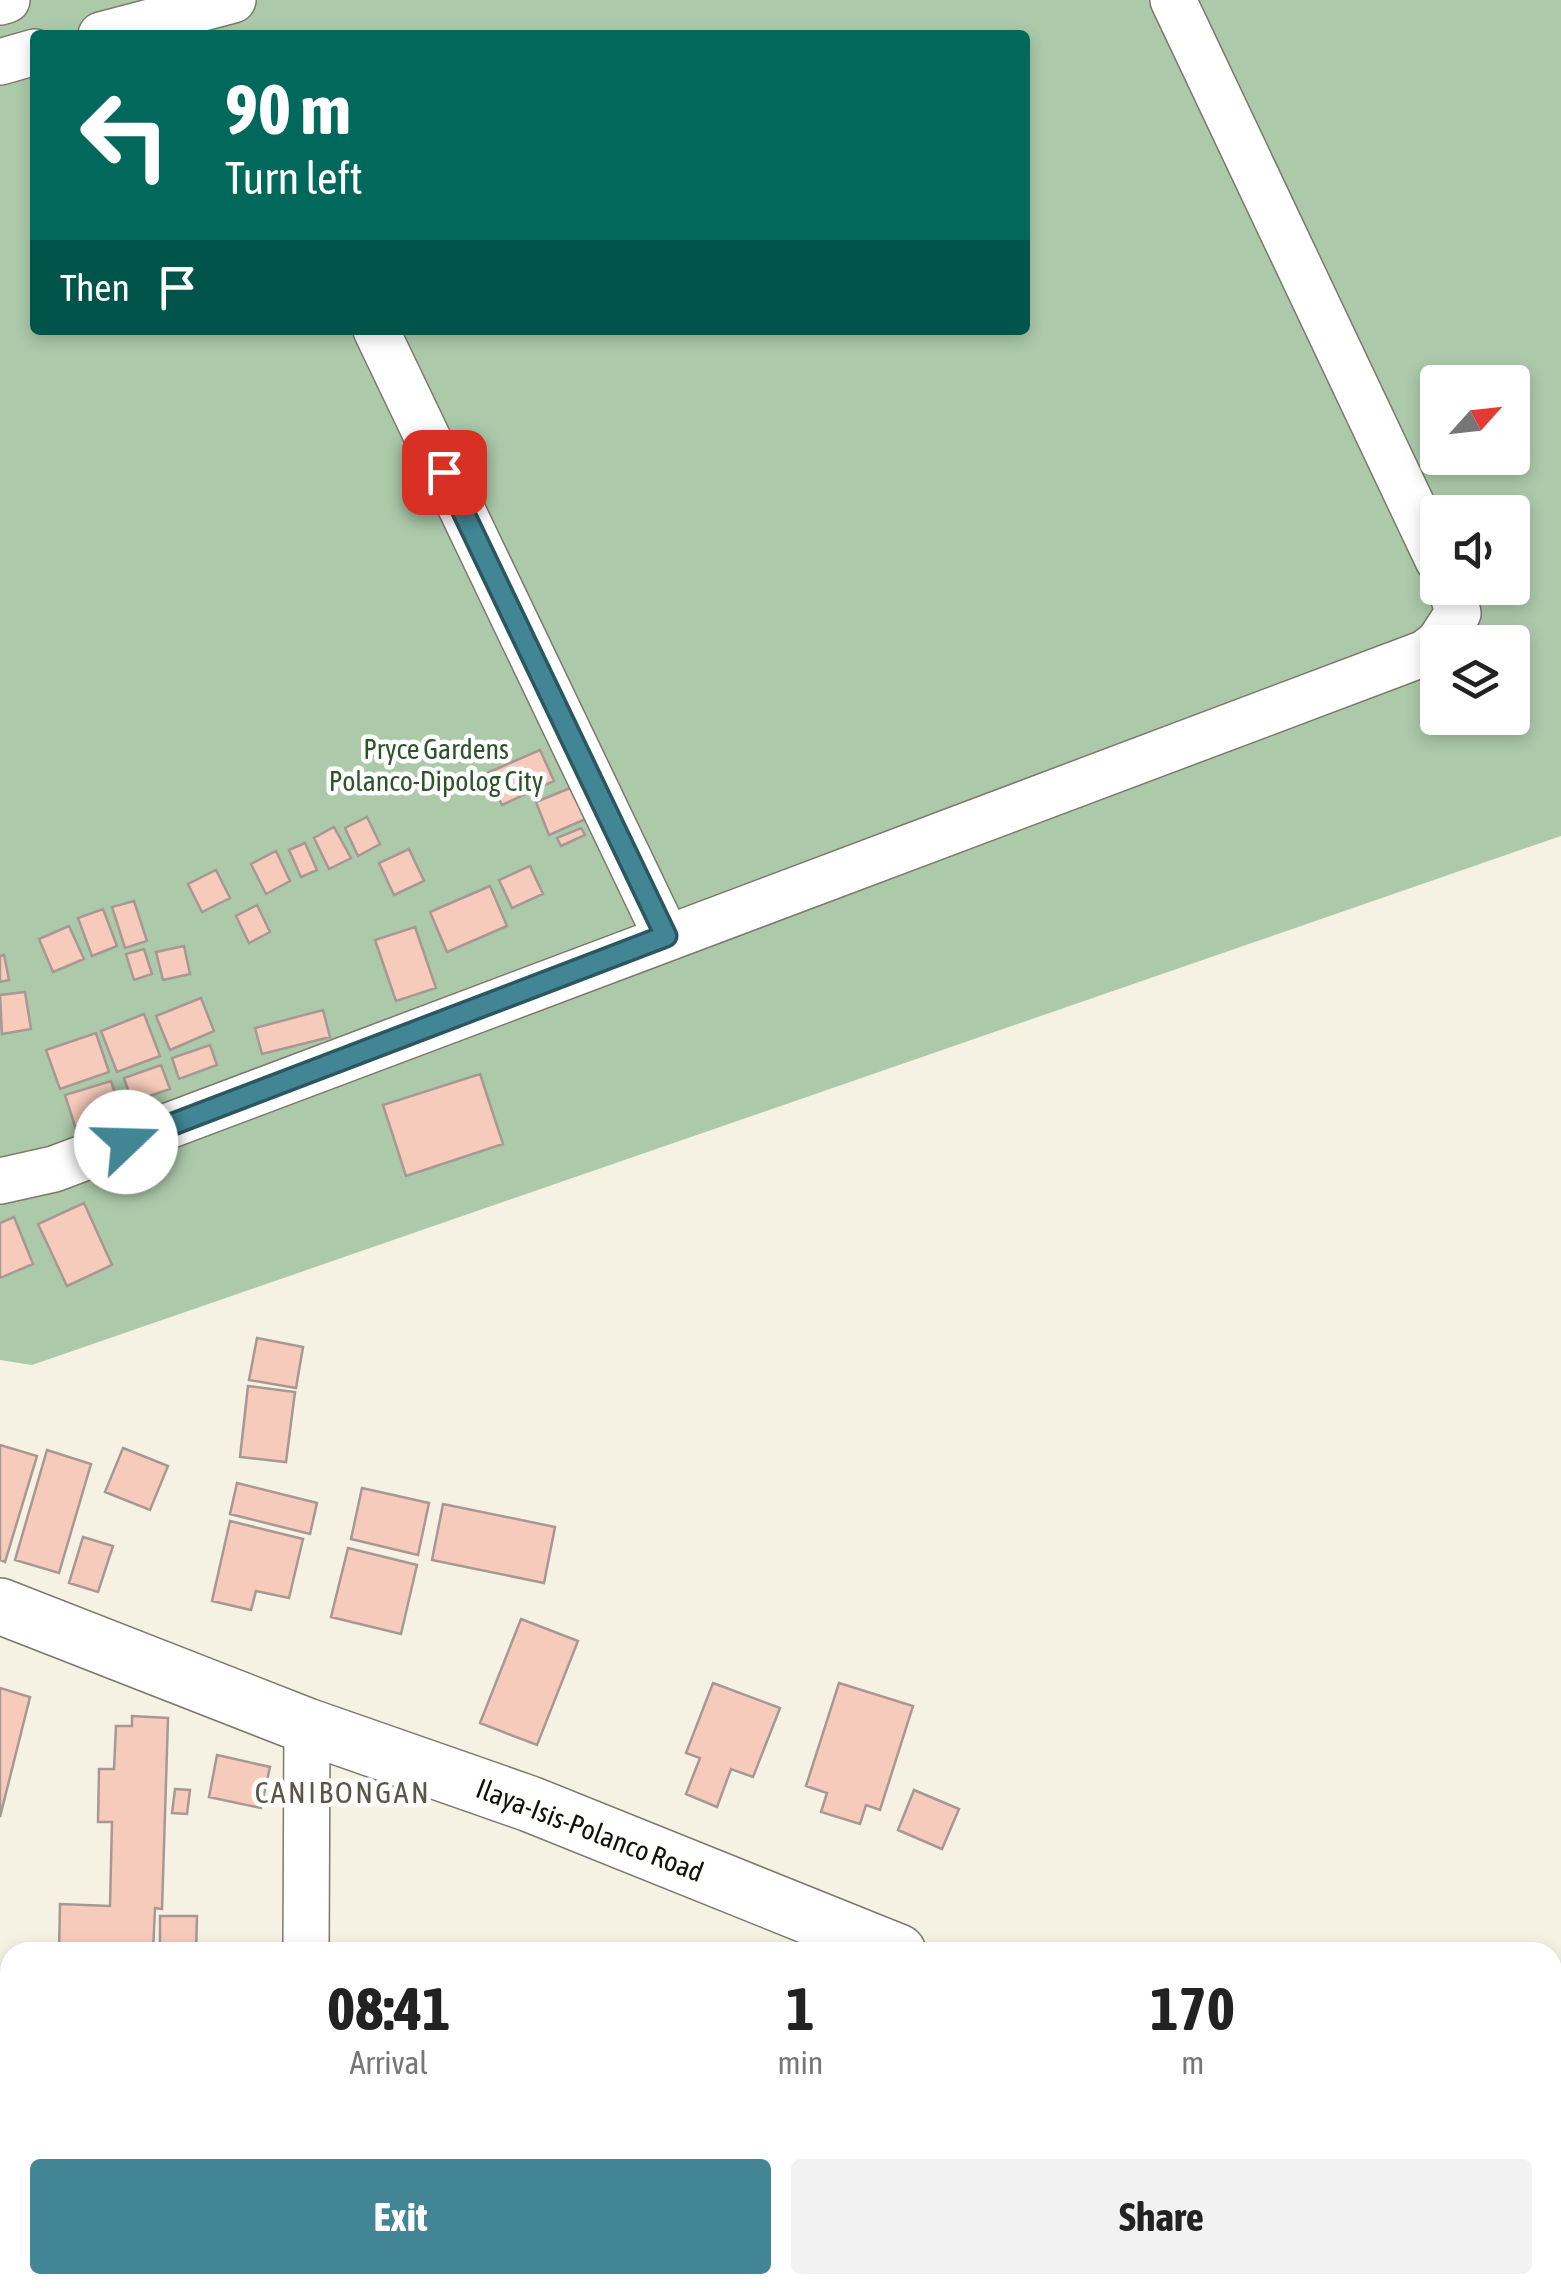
<!DOCTYPE html>
<html lang="en">
<head>
<meta charset="utf-8">
<style>
  body { margin:0; font-family:"Asap Condensed",sans-serif; background:#f2f2f2; color:#222; height:100vh; display:flex; flex-direction:column; font-size:38px; white-space:nowrap }
  * { box-sizing:border-box; margin:0 }
  p { font-size:32px; color:#767676 }
  .icon { flex:none; width:55px; height:55px; fill:none; stroke:currentColor; stroke-width:2; stroke-linecap:round; stroke-linejoin:round }
  .map { position:relative; flex:1; overflow:hidden }
  .details { position:absolute; left:0px; top:1942px; width:1562px; height:352px; display:flex; flex-direction:column; background:#fff; border-radius:30px 30px 0 0; box-shadow:0 5px 15px #0003 }
  .details>* { flex:none }
  .hud { position:absolute; left:30px; top:30px; width:1000px; height:305px; border-radius:10px; box-shadow:0 5px 15px #0003; background:#00695c; color:#fff; overflow:hidden }
  .needle { width:65px; rotate:63deg }
  .tools { position:absolute; left:1420px; top:365px; display:grid; gap:20px }
  .tools a { display:grid; place-items:center; width:110px; height:110px; border-radius:10px; background:#fff; box-shadow:0 5px 15px #0003; font-size:50px }
  .pin { position:absolute; display:grid; place-items:center; width:85px; height:85px; color:#fff; margin:-42px; border-radius:20px; box-shadow:0 5px 15px #0006 }
  .me { position:absolute; width:110px; margin:-55px; rotate:69deg; stroke-linejoin:round; filter:drop-shadow(0 0 8px #0008) }
  .turn { display:flex; align-items:center; gap:35px; height:210px; padding:0 30px; font-size:45px }
  .turn .icon { width:130px; height:130px; stroke-width:2.5 }
  .turn b { display:block; font-size:70px; line-height:85px }
  .then { display:flex; align-items:center; height:95px; padding:0 30px; background:#0003; gap:20px; font-size:38px }
  .eta { display:flex; justify-content:space-evenly; align-items:center; height:170px; text-align:center }
  .eta b { font-size:60px; font-weight:700; line-height:70px }
  .button { display:flex; gap:20px; margin-top:auto; padding:20px 30px }
  .button a { flex:1; height:115px; border-radius:10px; background:#428695; color:#fff; font-size:40px; font-weight:700; line-height:115px; text-align:center }
  .button a+a { background:#f2f2f2; color:#222 }
  .map>svg:first-child { display:block }
</style>
</head>
<body>
<div class="map">
<svg width="1561" height="2293" viewBox="0 0 1561 2293">
  <rect width="100%" height="100%" fill="#f5f1e3"/>
  <path fill="#acc9aa" fill-rule="evenodd" d="M0,0H1561V836L32,1365L0,1360ZM35,35H1025V330H35ZM1438,382H1512V458H1438ZM1438,512H1512V588H1438ZM1438,642H1512V718H1438Z"/>
  <path fill="#f7cbbc" stroke="#a89893" stroke-width="2.5" d="M540,750L554,781L502,805L487,773Z
    M575,786L588,818L549,835L536,802Z
    M367,817L380,844L358,856L345,828Z
    M334,827L351,858L329,869L314,838Z
    M581,828L585,835L561,846L557,838Z
    M305,843L317,870L301,877L289,850Z
    M409,849L424,881L394,895L379,863Z
    M276,851L290,881L266,894L251,864Z
    M530,866L543,894L512,908L499,880Z
    M216,870L230,898L202,912L188,884Z
    M490,886L507,926L447,952L430,912Z
    M134,901L147,941L125,948L112,907Z
    M257,905L270,932L249,943L236,916Z
    M103,909L117,946L92,956L78,918Z
    M69,926L84,959L53,972L39,939Z
    M415,927L436,988L396,1001L375,940Z
    M184,946L190,974L163,980L156,952Z
    M144,949L152,974L134,980L126,954Z
    M4,955L9,980L0,982V956Z
    M25,992L31,1029L2,1034L0,995Z
    M201,998L214,1031L170,1050L156,1016Z
    M323,1010L330,1037L262,1054L255,1028Z
    M144,1014L160,1056L117,1072L101,1031Z
    M96,1033L109,1072L60,1089L46,1050Z
    M210,1045L217,1065L179,1079L172,1058Z
    M161,1065L170,1089L132,1102L124,1078Z
    M480,1074L503,1144L406,1176L383,1105Z
    M111,1081L126,1127L80,1142L65,1095Z
    M84,1203L112,1265L67,1286L38,1224Z
    M14,1217L33,1264L0,1278V1223Z
    M257,1338L303,1347L296,1388L249,1380Z
    M248,1386L295,1392L286,1462L240,1457Z
    M0,1445L37,1456L5,1562L0,1560Z
    M123,1448L168,1466L150,1510L105,1492Z
    M47,1450L91,1464L59,1573L15,1560Z
    M237,1483L317,1503L310,1534L230,1514Z
    M362,1488L429,1503L418,1555L351,1539Z
    M443,1504L555,1527L544,1583L432,1560Z
    M230,1521L303,1539L289,1598L256,1591L251,1610L212,1601Z
    M83,1537L113,1546L98,1592L69,1583Z
    M348,1548L417,1565L401,1634L331,1617Z
    M521,1619L578,1641L537,1745L480,1723Z
    M713,1683L780,1708L753,1777L731,1769L717,1807L686,1794L700,1758L686,1753Z
    M839,1683L913,1706L880,1810L866,1805L860,1824L821,1812L827,1793L806,1786Z
    M0,1688L30,1697L0,1817Z
    M132,1716L168,1718L162,1909L155,1908L153,1952H59L60,1904L110,1906L112,1822H98L99,1769H114L116,1726H132Z
    M217,1755L270,1767L261,1808L209,1797Z
    M175,1789L190,1790L187,1814L172,1813Z
    M914,1790L959,1809L942,1849L898,1830Z
    M160,1916H197L196,1952H160Z"/>
  <g fill="none" stroke-linecap="round" stroke-linejoin="round">
    <defs>
      <path id="minor" d="M1173,0L1438,560
        M0,2L7,0
        M101,35L233,0
        M0,62L35,52
        M376,330L666,936
        M1439,642L1458,613L1451,588
        M0,1181L54,1169L1425,653L1438,643
        M306,1952L307,1726
        M34,2285L61,2292L157,2293
        M311,2285L312,2293"/>
      <path id="major" d="M0,1606L307,1726L530,1804L898,1952
        M1552,2242L1561,2246"/>
    </defs>
    <use href="#minor" stroke="#7c796c" stroke-width="48"/>
    <use href="#major" stroke="#7c796c" stroke-width="58"/>
    <use href="#minor" stroke="#fff" stroke-width="45"/>
    <use href="#major" stroke="#fff" stroke-width="55"/>
  </g>
  <g fill="none" stroke-linecap="round" stroke-linejoin="round">
    <defs>
      <path id="route" d="M126,1142L666,936L444,472"/>
    </defs>
    <use href="#route" stroke="#2b5761" stroke-width="25"/>
    <use href="#route" stroke="#428695" stroke-width="18"/>
  </g>
  <g text-anchor="middle" stroke-width="9" stroke-linejoin="round" paint-order="stroke">
    <g font-size="28" fill="#2b5428" stroke="#fefefe">
      <text x="436" y="759">Pryce Gardens<tspan x="436" dy="32">Polanco-Dipolog City</tspan></text>
    </g>
    <g font-size="28" fill="#12100b" stroke="#fefefe">
      <text transform="translate(590 1830) rotate(21)" y="10">Ilaya-Isis-Polanco Road</text>
    </g>
    <g font-size="30" letter-spacing="2.5" fill="#595649" stroke="#fefefe">
      <text x="343" y="1803">CANIBONGAN</text>
    </g>
  </g>
</svg>
<div class="tools">
<a><svg class="needle" viewBox="-14 -14 28 28"><path d="M0-13l5 13h-10z" fill="#e53935"/><path d="M0 13l5-13h-10z" fill="#767676"/></svg></a>
<a><svg class="icon" aria-label="sound" viewBox="0 0 24 24"><path d="M4 9h4l5-4v14l-5-4H4zM17 9q2 3 0 6"/></svg></a>
<a><svg class="icon" aria-label="layers" viewBox="0 0 24 24"><path d="M12 4l9 5-9 5-9-5zM3 14l9 5 9-5"/></svg></a>
</div>
<div class="pin" style="left:444px;top:472px;background:#d93025"><svg class="icon" aria-label="arrive" viewBox="0 0 24 24"><path d="M6 21V4h12l-3 4 3 4H6"/></svg></div>
<svg class="me" style="left:126px;top:1142px" viewBox="-20 -20 40 40"><circle r="19" fill="#fff"/><path d="M0-13L10 11 0 6-10 11z" fill="#428695"/></svg>
<div class="hud">
<div class="turn"><svg class="icon" aria-label="left" viewBox="0 0 24 24"><path d="M17 20v-9H6M10 6l-5 5 5 5"/></svg><div><b>90 m</b>Turn left</div></div>
<div class="then">Then<svg class="icon" aria-label="arrive" viewBox="0 0 24 24"><path d="M6 21V4h12l-3 4 3 4H6"/></svg></div>
</div>
<section class="details">
<div class="eta">
<div><b>08:41</b><p>Arrival</p></div>
<div><b>1</b><p>min</p></div>
<div><b>170</b><p>m</p></div>
</div>
<div class="button"><a>Exit</a><a>Share</a></div>
</section>
</div>
</body>
</html>
